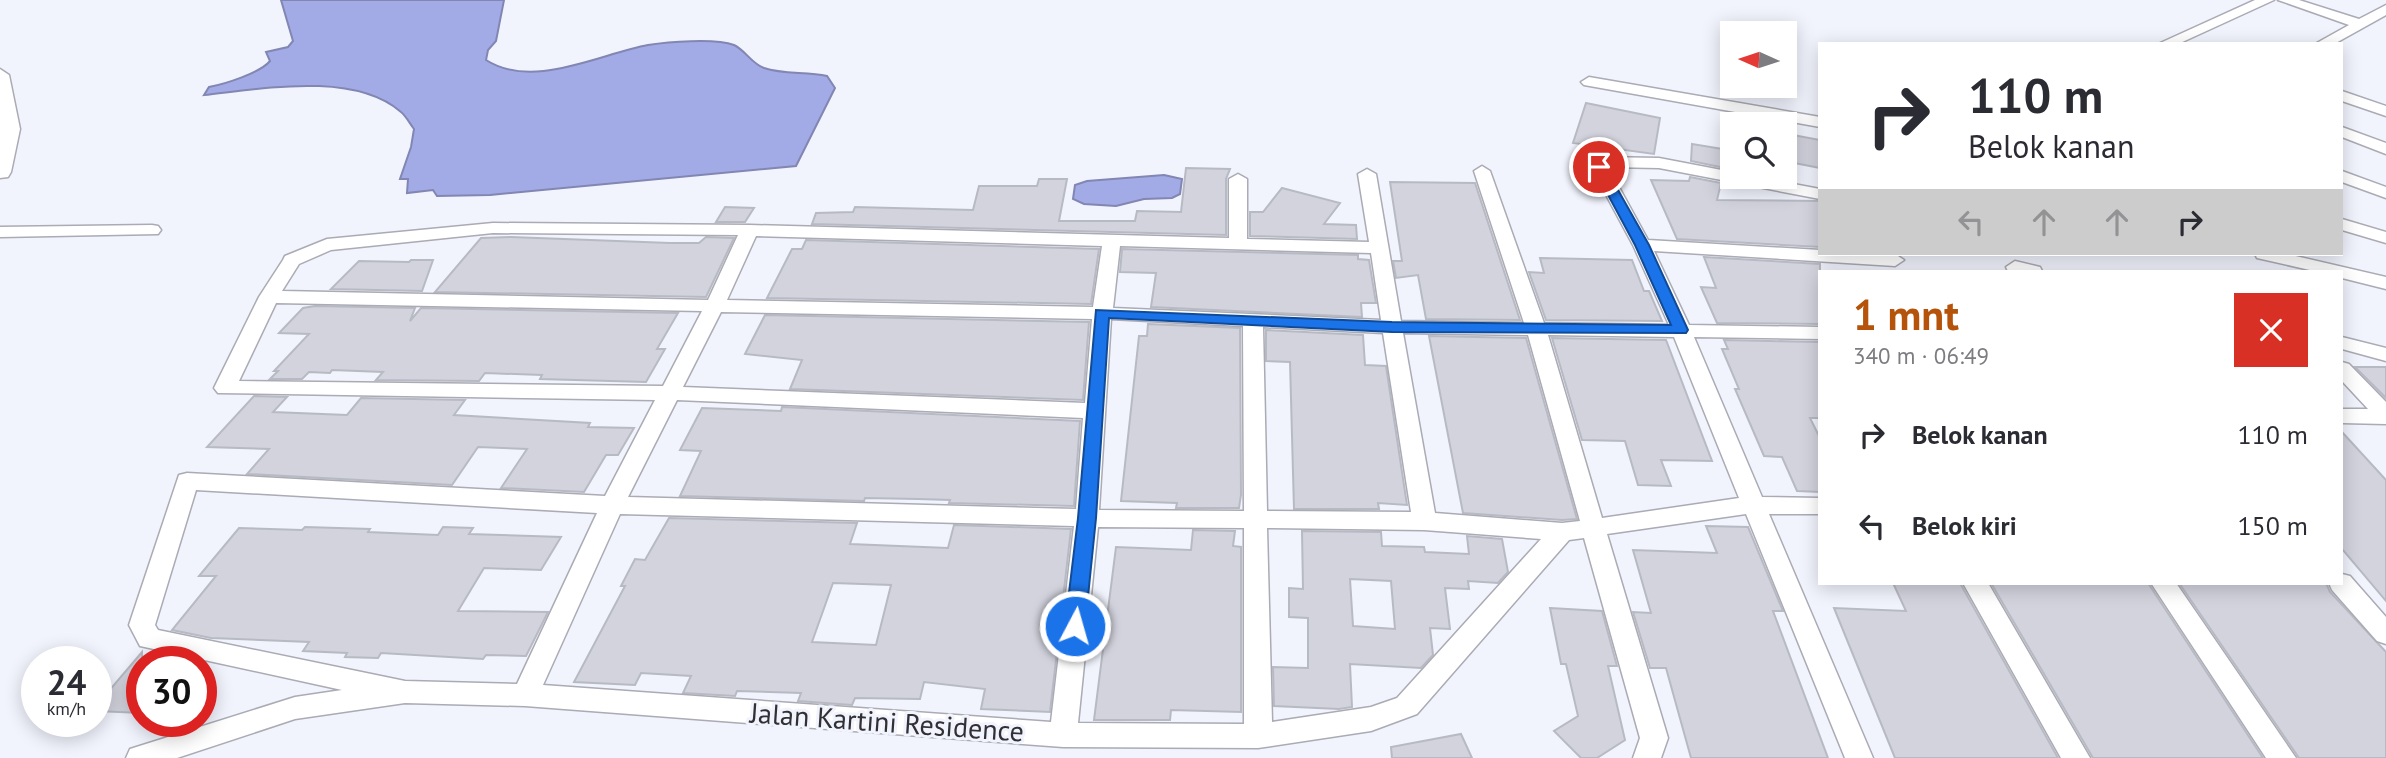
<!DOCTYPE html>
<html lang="id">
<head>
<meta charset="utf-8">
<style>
  body { margin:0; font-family:"PT Sans",sans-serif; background:#f7f7f7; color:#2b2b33; height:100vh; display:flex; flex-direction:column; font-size:26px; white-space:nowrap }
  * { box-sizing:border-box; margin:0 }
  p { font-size:23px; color:#7c7c81 }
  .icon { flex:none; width:38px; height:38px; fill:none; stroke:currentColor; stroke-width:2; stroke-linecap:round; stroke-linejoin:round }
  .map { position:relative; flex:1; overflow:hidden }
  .details { position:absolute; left:1818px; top:270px; width:525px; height:315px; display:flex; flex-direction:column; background:#fff; border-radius:0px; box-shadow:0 4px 18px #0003 }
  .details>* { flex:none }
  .top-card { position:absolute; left:1818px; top:42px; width:525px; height:214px; border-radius:0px; box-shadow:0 4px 18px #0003; background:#fff; color:#2b2b33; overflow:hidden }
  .needle { width:46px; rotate:273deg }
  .buttons { position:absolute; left:1720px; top:21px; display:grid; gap:14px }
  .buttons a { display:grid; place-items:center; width:77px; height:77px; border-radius:0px; background:#fff; box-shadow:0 4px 18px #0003; font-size:35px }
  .speed { position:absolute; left:21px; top:646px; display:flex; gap:14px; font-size:35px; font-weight:700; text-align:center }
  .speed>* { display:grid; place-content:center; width:91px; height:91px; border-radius:50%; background:#fff; box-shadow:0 4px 18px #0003; line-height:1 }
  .speed small { font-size:18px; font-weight:400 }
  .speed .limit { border:10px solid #d22; background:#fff; color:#111 }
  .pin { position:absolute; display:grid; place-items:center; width:60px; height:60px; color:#fff; margin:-30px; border:4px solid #fff; border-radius:50%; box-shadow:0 2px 7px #0007 }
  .me { position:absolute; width:77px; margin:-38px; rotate:6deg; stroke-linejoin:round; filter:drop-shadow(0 0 5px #0008) }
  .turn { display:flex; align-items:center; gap:24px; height:147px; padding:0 35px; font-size:32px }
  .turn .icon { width:91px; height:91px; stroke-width:2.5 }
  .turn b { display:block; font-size:49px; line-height:60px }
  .lanes { display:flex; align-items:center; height:66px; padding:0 35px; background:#0003; justify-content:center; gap:35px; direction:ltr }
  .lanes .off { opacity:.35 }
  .round { display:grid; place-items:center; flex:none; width:74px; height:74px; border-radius:0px; background:#f7f7f7 }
  .overview { display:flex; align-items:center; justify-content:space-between; height:119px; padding:0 35px }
  h1 { font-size:42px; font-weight:600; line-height:52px; color:#b45309 }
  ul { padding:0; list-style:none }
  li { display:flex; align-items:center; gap:21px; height:91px; padding:0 35px }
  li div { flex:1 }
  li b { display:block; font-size:26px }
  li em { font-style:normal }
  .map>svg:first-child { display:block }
</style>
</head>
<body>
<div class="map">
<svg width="2386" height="758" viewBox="0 0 2386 758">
  <rect width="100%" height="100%" fill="#f1f3fd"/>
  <path fill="#a3abe7" stroke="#8186b2" stroke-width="2" d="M281,0H504L496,41L488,50L486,60C533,90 599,54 648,45C667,42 715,38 734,45C745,50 752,64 764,68C784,75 807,71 827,76L835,88L796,166L490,195L437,196L433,190L407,193L408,179H400L411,147L414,129C410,124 406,116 401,112C354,71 260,89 204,95L209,87C225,84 260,73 270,61L266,52L288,47L293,41Z
    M1164,175L1182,179L1180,194L1172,198L1144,199L1116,206L1084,204L1073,199L1075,185L1087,181Z"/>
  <path fill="#d2d3dd" stroke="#b8bac3" stroke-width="2" fill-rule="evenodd" d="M1586,103L1660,118L1654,154L1573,143Z
    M1793,135L1820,140V168L1789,162Z
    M1692,144L1729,150L1725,168L1691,161Z
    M1186,168L1230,169L1226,179V235L812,224L816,213L853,212L855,207L973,210L979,186H1037L1039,179H1067L1059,221H1135L1137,211L1181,212Z
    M1690,177L1721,183L1717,200L1820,201V247L1677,239L1651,180L1689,181Z
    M1390,182L1475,183L1520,320L1426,319L1418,275L1396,278L1393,261H1402Z
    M1282,188L1340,203L1324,224L1356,225L1357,239L1250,236V212H1263Z
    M725,207L754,208L745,222H716Z
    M511,237L670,243H699L706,237L734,238L706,297L435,292L481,238Z
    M806,240L1099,249L1091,304L767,298L792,249H802Z
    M1122,249L1358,255V259L1369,260L1376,303H1361L1362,317L1151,307L1156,273L1120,272Z
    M1704,257L1820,264V324L1717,323L1701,287L1716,288Z
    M1540,258L1632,260L1644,291H1649L1662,321L1546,320L1529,272L1544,273Z
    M411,260H433L422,291L331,289L359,261L409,262Z
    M315,306L415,308L410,321L421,308L678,313L657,349H665L646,382L540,379L542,375L485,373L479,381L376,380L383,372L332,370L330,373L309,372L302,379H270L278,371H274L309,334L279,333L303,308Z
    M765,315L1089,322L1083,400L790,389L802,360L745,354Z
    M1148,324L1240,328L1241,495L1239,508H1176L1177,503L1121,501L1139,336H1147Z
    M1266,330L1363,335L1365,365L1386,366L1407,505L1378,503L1379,509H1294L1290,362L1266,361Z
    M1429,336L1526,338L1577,519L1562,520L1463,513Z
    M1552,338L1666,340L1712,461L1661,460L1671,486L1638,485L1625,441L1582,440Z
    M1724,340L1820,342V418H1810L1820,438V492L1797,491L1782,457L1764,456L1735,389H1739L1722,349H1728Z
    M2355,367H2386V398Z
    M254,396L287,397L273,412L347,415L361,398L465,400L454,415L590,423L588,427L634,428L618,455H606L584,492L501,488L527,449L478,447L452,485L247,474L269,449L207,447Z
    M782,407L1080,421L1074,506L949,503L950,500L918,499L865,498L864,501L680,496L701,451L680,450L702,408L781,411Z
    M2342,432L2386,480V601L2342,549Z
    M669,518L857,523L850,544L948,548L954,525L1071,529L1050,712L981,709L985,689L924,682L920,699L855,698L852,705L798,701L801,693L737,691L735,696L683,693L691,676L641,673L635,685L574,682L625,586H621L635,559L645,560ZM833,583L891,585L876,645L812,642Z
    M1706,526L1748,527L1783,611H1773L1828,758H1691L1666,668H1650L1633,612L1651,613L1633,550L1717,553Z
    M305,527L370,529L368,532L438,535L443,527L473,528L469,534L561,537L541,570L484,568L458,611L548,612L526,656L486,655L483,659L381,653L378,658L345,657L347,653L303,651L309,642L211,638L172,630L216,576H199L239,528L302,530Z
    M1193,530L1235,531L1233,546L1241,547V712L1171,710L1170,720H1094L1116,547L1191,550Z
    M1302,531L1381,532L1382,546L1424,547L1425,552L1469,554L1467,536L1502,539L1508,572L1498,583L1468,581L1469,589L1445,588L1450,629L1430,628L1433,655L1421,668L1350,664L1352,707L1339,709L1274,706L1273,667L1308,668V618L1289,617V588L1303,589ZM1350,579L1391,581L1395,629L1353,626Z
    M1893,583H1960L2058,758H1895L1834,608L1906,611Z
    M1991,583H2148L2263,758H2093Z
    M2179,583H2326L2330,592L2386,652V758H2299Z
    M1550,608L1602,611L1617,666H1608L1625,740L1597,758H1581L1554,731L1578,716L1566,664H1561Z
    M142,652V713L96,711V706Z
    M154,652L188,659L186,662H146Z
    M1461,734L1472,758H1392L1391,747Z"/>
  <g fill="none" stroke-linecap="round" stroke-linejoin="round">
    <defs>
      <path id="minor" d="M2255,0H2274L2178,44H2158Z
        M2278,0H2299L2359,19L2386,5V15L2334,44H2315L2349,25Z
        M1589,77L1820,117V127L1584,85L1581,82Z
        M2342,91L2386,106V116L2342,101Z
        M2342,127L2386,143V154L2342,137Z
        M1602,157L1659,158L1732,172V177H1757L1820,189V199L1659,168L1608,167L1648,240L1820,250V254H1895L1904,260L1895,266L1654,251L1689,325L1820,327V339L1694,337L1762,497L1820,498V514H1769L1873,758H1845L1746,514L1607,534L1668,738L1661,758H1633L1640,738L1584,538L1569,540L1417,714L1371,731L1258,748L1063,747L525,706L405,703L295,719L177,758H126L130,749L295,697L342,690L140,646L129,625L179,475L187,473L605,496L655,400L218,393L214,388L259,297L283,260L285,256L327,239L493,223L750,225L1229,238V179L1238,174L1247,179V239L1369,242L1358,174L1367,169L1376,174L1401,321L1524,323L1474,171L1482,166L1490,171L1544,323L1669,325L1633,245L1591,167L1596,158ZM493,233L738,235L708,300L282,291L299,264L331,250ZM756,236L1102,246L1093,307L727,300ZM1120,246L1371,253L1381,320L1113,308ZM276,303L702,311L663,386L239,381ZM721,312L1092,319L1085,403L683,387ZM1111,319L1243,326L1244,511L1099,510ZM1263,327L1383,333L1411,512L1267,511ZM1403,333L1528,335L1580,521L1562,523L1435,513ZM1548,335L1674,337L1739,498L1602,518ZM677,400L1083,418L1076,509L628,497ZM196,490L597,513L517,684L405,681L158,630L155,625ZM620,514L1074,526L1051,722L543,685ZM1098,527L1244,528V724L1078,723ZM1267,528L1424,530L1541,539L1397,698L1371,707L1272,722Z
        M2342,171L2386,187V198L2342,182Z
        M2342,219L2386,232V243L2342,230Z
        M152,225L158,226L161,230L158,234L0,237V227Z
        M2255,254H2287L2386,277V289L2342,278V271H2314L2257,258Z
        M2015,261L2040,267L2042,271H2008L2006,267Z
        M2342,337L2386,348V361L2342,349Z
        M2342,362L2349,364L2386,402V424L2342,423V409H2368L2342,381Z
        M2342,574L2350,576L2386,617V644L2377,641L2332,590L2329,583H2342Z
        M1963,583H1988L2090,758H2061Z
        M2151,583H2176L2296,758H2266Z"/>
      <path id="tertiary" d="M0,69L9,75L20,129L11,172L8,177L0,178Z"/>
    </defs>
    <use href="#minor" stroke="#aaabb4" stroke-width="3"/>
    <use href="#tertiary" stroke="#aaabb4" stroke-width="3"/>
    <use href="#minor" fill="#fff" fill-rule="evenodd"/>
    <use href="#tertiary" fill="#fff" fill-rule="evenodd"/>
  </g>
  <path fill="#1a73e8" stroke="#114b97" stroke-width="2" d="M1599,164L1605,167L1649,245L1688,330L1686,333L1392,332L1109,318L1096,518L1085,626L1082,632L1075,634L1068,632L1065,626L1078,518L1096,310L1392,322L1671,325L1635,245L1593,167Z"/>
  <g text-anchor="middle" stroke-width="6" stroke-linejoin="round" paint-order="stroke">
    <g font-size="28" fill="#313135" stroke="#f1f3fd">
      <text transform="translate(887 722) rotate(4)" y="10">Jalan Kartini Residence</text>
    </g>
  </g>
</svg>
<div class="buttons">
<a><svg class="needle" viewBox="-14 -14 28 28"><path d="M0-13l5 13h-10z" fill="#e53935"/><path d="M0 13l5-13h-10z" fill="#7c7c81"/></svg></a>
<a><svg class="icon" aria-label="search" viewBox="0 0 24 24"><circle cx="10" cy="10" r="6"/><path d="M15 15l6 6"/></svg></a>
</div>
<div class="speed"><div>24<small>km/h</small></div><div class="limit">30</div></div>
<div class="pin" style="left:1599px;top:167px;background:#d93025"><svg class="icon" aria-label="arrive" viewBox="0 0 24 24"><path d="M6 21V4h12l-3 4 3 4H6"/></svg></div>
<svg class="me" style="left:1075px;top:626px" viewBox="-20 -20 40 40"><circle r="17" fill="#1a73e8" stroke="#fff" stroke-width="3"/><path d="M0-11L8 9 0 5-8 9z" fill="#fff"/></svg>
<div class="top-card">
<div class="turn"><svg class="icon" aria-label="right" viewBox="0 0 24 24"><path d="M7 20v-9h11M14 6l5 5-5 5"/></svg><div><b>110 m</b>Belok kanan</div></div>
<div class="lanes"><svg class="icon off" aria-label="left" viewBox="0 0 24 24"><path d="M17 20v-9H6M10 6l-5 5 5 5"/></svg><svg class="icon off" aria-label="ahead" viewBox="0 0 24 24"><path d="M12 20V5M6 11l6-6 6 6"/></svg><svg class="icon off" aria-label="ahead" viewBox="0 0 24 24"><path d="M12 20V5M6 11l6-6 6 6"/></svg><svg class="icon" aria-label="right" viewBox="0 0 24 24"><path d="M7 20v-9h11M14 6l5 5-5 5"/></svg></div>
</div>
<section class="details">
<div class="overview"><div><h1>1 mnt</h1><p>340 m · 06:49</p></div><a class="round" style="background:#d93025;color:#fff"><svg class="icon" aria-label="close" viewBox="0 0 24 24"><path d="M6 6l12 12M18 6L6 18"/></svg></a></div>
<ul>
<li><svg class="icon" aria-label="right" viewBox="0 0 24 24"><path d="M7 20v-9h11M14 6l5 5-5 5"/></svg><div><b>Belok kanan</b></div><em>110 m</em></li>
<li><svg class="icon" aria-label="left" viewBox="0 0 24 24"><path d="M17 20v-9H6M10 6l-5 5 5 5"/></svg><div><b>Belok kiri</b></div><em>150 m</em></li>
</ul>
</section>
</div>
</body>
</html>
